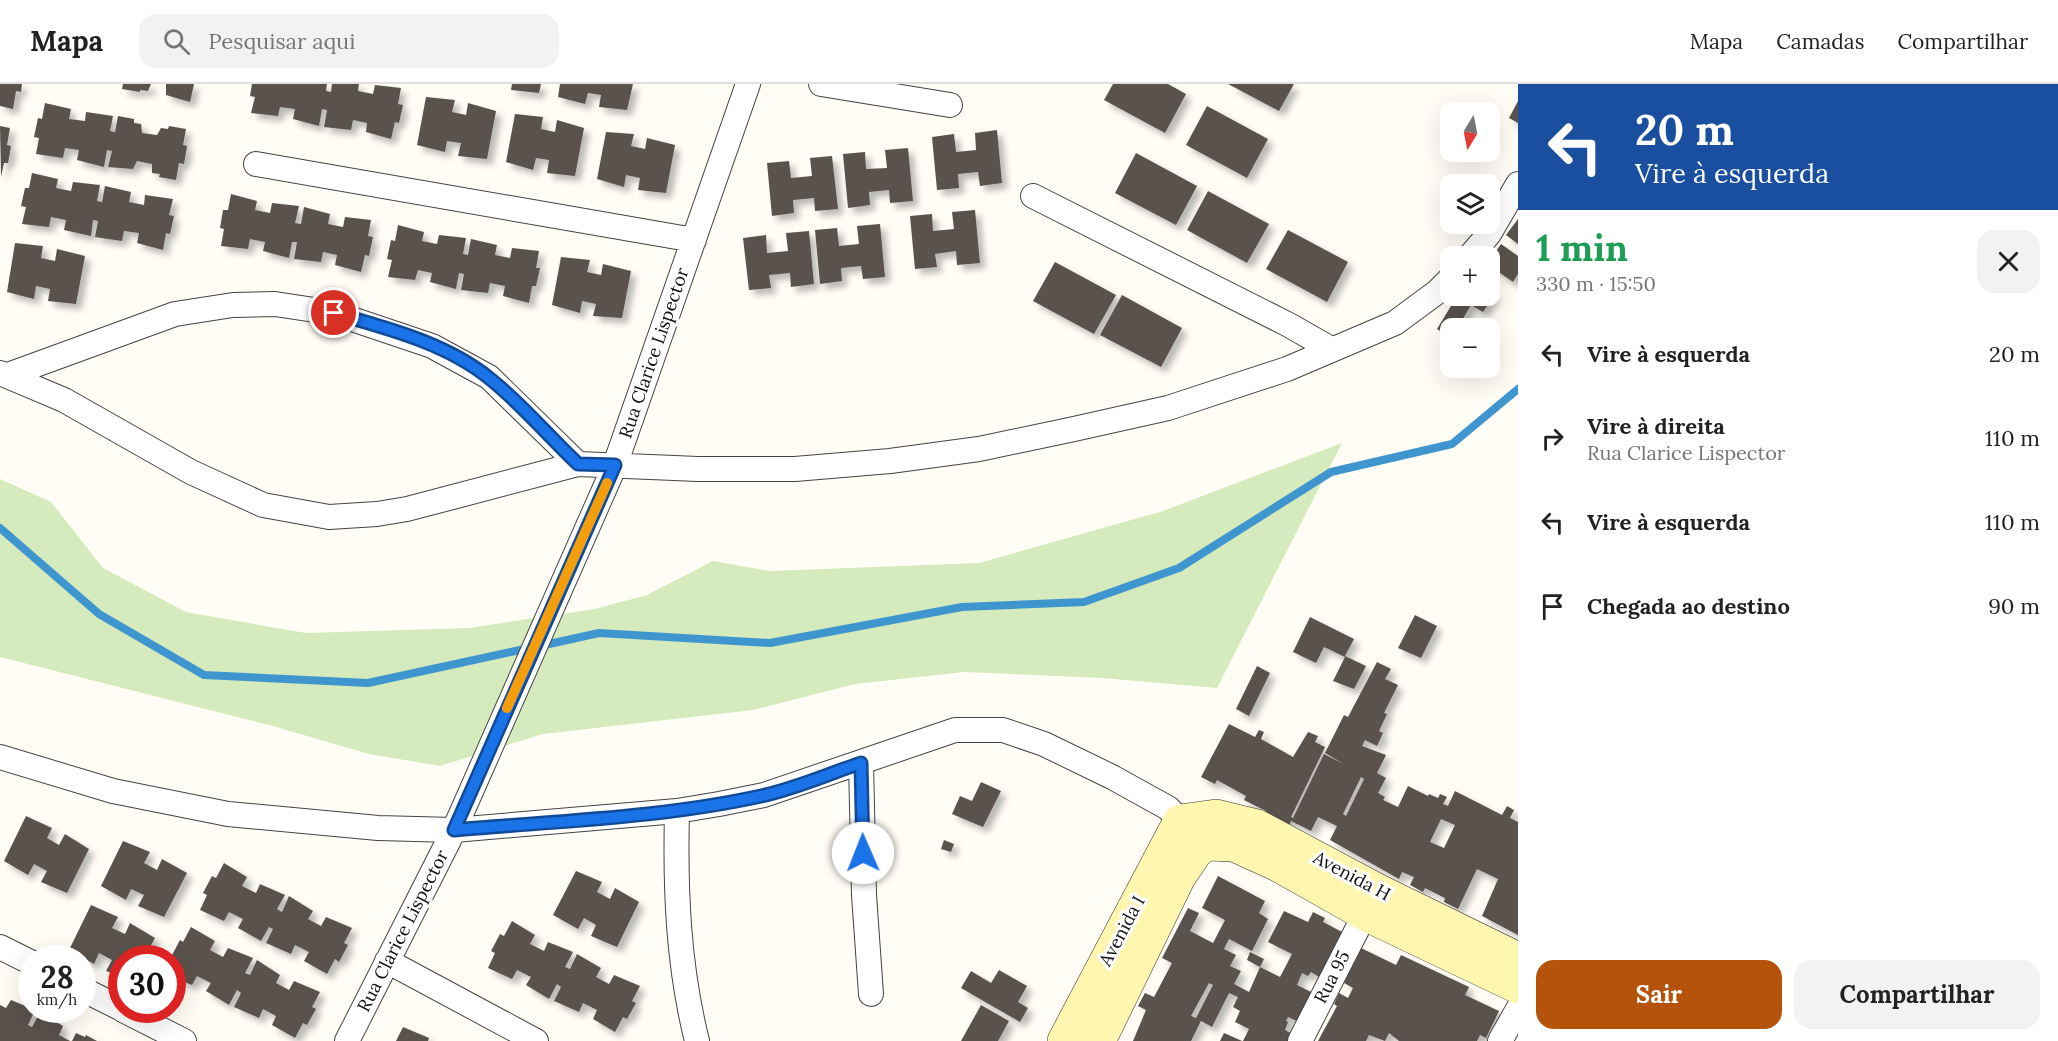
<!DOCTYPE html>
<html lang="pt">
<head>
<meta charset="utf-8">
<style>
  body { margin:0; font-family:Lora,serif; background:#f2f2f2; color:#222; height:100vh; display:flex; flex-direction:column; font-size:22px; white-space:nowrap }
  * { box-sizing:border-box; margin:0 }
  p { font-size:20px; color:#767676 }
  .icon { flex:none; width:33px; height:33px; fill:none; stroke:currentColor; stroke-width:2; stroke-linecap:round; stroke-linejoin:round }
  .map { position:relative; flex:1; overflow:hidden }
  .details { display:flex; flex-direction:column; background:#fff; width:540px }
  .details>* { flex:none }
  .top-card { background:#1a4fa0; color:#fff; overflow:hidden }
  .needle { width:39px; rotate:190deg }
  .buttons { position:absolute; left:1440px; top:18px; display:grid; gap:12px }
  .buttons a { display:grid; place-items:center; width:60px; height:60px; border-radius:12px; background:#fff; box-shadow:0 6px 24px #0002; font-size:30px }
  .speed { position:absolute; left:18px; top:861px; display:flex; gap:12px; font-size:30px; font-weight:700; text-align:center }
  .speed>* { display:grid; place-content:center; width:78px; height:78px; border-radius:50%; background:#fff; box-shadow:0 6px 24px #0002; line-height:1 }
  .speed small { font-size:15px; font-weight:400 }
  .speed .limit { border:9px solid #d22; background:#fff; color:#111 }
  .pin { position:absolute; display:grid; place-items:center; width:51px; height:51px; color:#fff; margin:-26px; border:3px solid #fff; border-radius:50%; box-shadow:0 2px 6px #0007 }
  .me { position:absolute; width:66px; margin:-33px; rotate:359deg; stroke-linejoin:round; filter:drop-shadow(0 0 4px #0008) }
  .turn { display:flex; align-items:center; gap:21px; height:126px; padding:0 18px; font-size:27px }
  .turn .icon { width:78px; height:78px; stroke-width:2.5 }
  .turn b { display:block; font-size:42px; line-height:51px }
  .round { display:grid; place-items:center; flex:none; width:63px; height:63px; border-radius:18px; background:#f2f2f2 }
  .overview { display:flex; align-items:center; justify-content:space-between; height:102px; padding:0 18px }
  h1 { font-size:36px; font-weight:800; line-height:45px; color:#1e9e55 }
  .cta { display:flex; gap:12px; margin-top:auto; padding:12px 18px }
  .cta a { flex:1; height:69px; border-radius:18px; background:#b45309; color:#fff; font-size:24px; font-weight:800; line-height:69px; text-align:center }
  .cta a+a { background:#f2f2f2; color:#222 }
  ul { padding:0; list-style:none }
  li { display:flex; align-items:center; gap:18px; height:84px; padding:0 18px }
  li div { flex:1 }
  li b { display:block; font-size:22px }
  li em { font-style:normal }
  header { display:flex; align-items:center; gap:36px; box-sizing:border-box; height:84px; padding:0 30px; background:#fff; border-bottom:2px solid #e0e0e0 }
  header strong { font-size:28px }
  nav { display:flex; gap:33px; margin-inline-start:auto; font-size:21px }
  .search { width:420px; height:54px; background:#f2f2f2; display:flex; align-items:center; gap:15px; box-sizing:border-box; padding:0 21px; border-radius:18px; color:#767676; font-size:22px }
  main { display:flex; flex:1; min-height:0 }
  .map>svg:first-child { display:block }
</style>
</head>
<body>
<header>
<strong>Mapa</strong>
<div class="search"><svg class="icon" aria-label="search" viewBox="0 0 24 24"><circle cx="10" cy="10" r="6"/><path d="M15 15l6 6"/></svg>Pesquisar aqui</div>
<nav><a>Mapa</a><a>Camadas</a><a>Compartilhar</a></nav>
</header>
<main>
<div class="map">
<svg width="1518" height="957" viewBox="0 0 1518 957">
  <defs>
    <filter id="shadow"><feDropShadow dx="5.5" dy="5.5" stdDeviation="3" flood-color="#0004"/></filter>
  </defs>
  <rect width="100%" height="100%" fill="#fffdf5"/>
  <path fill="#d5ebbd" d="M1342,359L1217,604L1102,594L964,588L855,600L753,626L543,650L440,682L369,670L269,641L0,573V395L51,418L103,484L186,528L306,549L469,544L595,525L647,511L713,477L770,487L979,479L1163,427Z"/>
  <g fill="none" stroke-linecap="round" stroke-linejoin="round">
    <path stroke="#3f96cf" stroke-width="8" d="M0,444L99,530L204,591L368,599L529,564
      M540,562L599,549L770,559L962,523L1084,518L1179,484L1331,388L1452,360L1518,305"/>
  </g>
  <path fill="#5a524d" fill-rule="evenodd" filter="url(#shadow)" d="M0,0H22L21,8L16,7L13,25L0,22Z
    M123,0H151L148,7L140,6V8L122,5Z
    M166,0H194L190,18L166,11Z
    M252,0H327L326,7L331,8L332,0H359L358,7L373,10L375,1L401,4L398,20L403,21L399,39L395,38L391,55L366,48L367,39L353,36L351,46L324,43L327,26L322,25L319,42L293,35L295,25L280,23L278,32L251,29L255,13L250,12Z
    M512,0H541L539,9L511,6Z
    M560,0H633L627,26L599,23L601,11L588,9L585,20L558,13Z
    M1113,0H1168L1186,10L1165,49L1104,16Z
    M1228,0H1294L1279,27Z
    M426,13L455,16L452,28L466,31L468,19L496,27L487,75L458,72L461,59L447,57L445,68L417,61Z
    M1518,17V39L1509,34Z
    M45,19L71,25L69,35L85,37L86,28L113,32L110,47L115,48L118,32L134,35V39L141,40L142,49L157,51L161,44L168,45L169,42L186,45L183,61L187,62L184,80L179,79L176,96L159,93L160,90L152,89V80L137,77L133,85L108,83L112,67L107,66L104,83L77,76L79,66L65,64L63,74L36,70L39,54L34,53L38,34L42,35Z
    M1207,22L1268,55L1247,94L1186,61Z
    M515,30L543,33L541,45L555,48L557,36L584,44L575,92L547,89L549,76L536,74L533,86L506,78Z
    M0,42L10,44L7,61L11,62L8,79H4L1,93Z
    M997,46L1002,99L980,102L978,88L958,90L959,104L937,106L932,53L954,50L956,68L976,66L975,49Z
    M606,48L634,50L631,62L645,65L647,54L675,61L666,109L638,106L640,94L626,91L624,103L597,95Z
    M908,64L913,117L890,119L889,106L869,108L870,121L848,124L843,70L865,68L866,85L887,84L885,66Z
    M1136,69L1197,102L1176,141L1115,109Z
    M832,72L838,125L815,127L814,114L793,116L794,129L772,132L767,79L789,77L791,94L812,92L810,74Z
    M32,89L58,95L56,104L71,107L73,98L100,101L97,117L102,118L105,102L131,108L129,118L144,121L145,111L173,115L169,131L174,132L170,150L166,149L163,166L137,159L139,149L124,147L122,157L95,153L98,137L93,136L91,152L64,146L66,136L51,133L49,143L22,140L26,123L21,122L25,104H29Z
    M1208,107L1269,140L1247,179L1187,146Z
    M231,110L257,117L255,126L270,129L272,119L299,122L295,139L301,140L304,123L330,130L328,140L343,143L345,133L371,136L368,152L373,153L369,172L365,171L361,188L335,181L337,171L323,168L321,178L294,175L297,158H292L289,174L263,167L265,158L250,155L248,165L221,162L224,145L220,144L223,126H228Z
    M975,126L980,179L957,181L956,167L935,170L937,183L915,185L910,132L932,130L933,147L954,145L952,128Z
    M1518,135V160L1506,151Z
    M880,140L885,193L863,195L861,182L841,184L842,197L820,200L815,146L837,144L839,162L859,160L857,142Z
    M398,141L424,148L422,157L437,160L439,151L466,154L463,170L468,171L471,155L497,161L495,171L510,174L512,164L539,167L536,184H540L536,202H532L529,219L503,212L505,202L490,199L488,209L461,206L464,190L459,189L456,205L430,198L432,189L418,186L415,196L388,193L392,176L387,175L391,156L395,157Z
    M1288,146L1348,178L1327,218L1266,185Z
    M809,147L814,200L791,203L790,189L769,191L771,204L749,206L743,154L766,151L767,169L788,167L786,149Z
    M15,159L43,162L41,174L55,177L57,165L85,172L76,220L48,217L50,205L36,202L34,215L7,208Z
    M1501,160L1518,172V190L1513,198L1490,182V176Z
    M561,173L590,176L587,188L601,191L603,180L631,187L622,234L593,232L596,220L582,217L580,229L552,221Z
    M1055,178L1116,211L1094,250L1033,217Z
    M1490,206L1495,210L1483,228L1471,221L1461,238L1471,244H1450V253L1437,245L1457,212H1490Z
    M1122,211L1182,244L1161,283L1100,251Z
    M1415,531L1437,542L1421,574L1398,564Z
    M1310,533L1354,555L1345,572L1366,582L1354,605L1333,597L1345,573L1324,563L1316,579L1293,568Z
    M1377,578L1391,585L1385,595L1398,601L1384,629L1387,630L1379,647L1383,649L1377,662L1365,656L1362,662L1386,671L1377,689L1386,694L1378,709L1385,713L1383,716L1398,723L1408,702L1428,712L1429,710L1438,714L1440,710L1447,713L1443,720L1448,722L1455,707L1502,731L1507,722L1514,726L1510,734L1518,738V851L1482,832L1498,795L1477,785L1458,825L1444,818L1445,814L1425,804L1423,808L1410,801L1414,793L1402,788L1399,795L1330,756L1337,742L1318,733L1311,747L1291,737L1289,743L1264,730L1266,727L1244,716L1246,712L1217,696L1215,700L1201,693L1229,640L1255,653L1259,646L1264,648L1261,655L1293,673L1308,648L1318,652L1315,658L1325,663L1291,733L1293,734L1324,670L1344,680L1325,669L1344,631L1348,633ZM1361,693L1364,695L1346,732L1343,730ZM1441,735L1455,741L1444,764L1430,758Z
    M1257,582L1270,589L1249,632L1236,625Z
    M981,698L1001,707L983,743L952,730L960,712L972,717Z
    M26,732L52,744L47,754L59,761L65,750L89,765L67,809L41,798L47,787L34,780L28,791L4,777Z
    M944,756L954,760L951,768L941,765Z
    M123,757L150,768L144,779L157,786L162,775L187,789L164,833L138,822L144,811L131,805L126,816L101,802Z
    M224,779L247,793L242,802L256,809L260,800L285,811L277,825L282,828L289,812L313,827L308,835L321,842L326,833L352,844L344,859L348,861L339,878L335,875L327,890L304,877L309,868L295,861L291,870L266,859L273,845L269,843L261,857L238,844L243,835L229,828L224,837L200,826L207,811L203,809L212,792L216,794Z
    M576,787L602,798L597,808L610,815L615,804L639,818L617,863L591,852L596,841L584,834L578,845L553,831Z
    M1218,792L1265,817L1259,829L1268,835L1252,867L1229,855L1224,865L1236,871L1230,882L1241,887L1234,900L1249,908L1260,883L1280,893L1292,870L1268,858L1284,827L1308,838L1313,828L1325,834L1323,838L1344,849L1321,894L1311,888L1308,892L1302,889L1297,901L1313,909L1299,938L1288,933L1286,937L1288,938L1285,946L1292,950L1289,957H1243L1249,945L1235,938L1240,927L1233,923L1238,913L1229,909L1212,943L1201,937L1191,957H1133L1146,926L1138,922L1145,909L1154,913L1172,879L1162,874L1188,824L1199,829L1190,847L1213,859L1225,836L1202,824ZM1209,899L1213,901L1196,934L1191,932Z
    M91,821L118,833L112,844L125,850L130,839L155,854L144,874H122V892L106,887L112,876L99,869L94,880L69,866Z
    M512,837L535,851L530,860L544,867L548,858L573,868L565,883L570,885L577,870L601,884L596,893L609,900L614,891L640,902L632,917L636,919L627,935L623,933L615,948L593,935L597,926L583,919L579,928L554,917L561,903L557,900L549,915L526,901L531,893L517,886L512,895L488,884L495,869L491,867L500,850L504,852Z
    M191,843L215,857L210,866L223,873L228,864L253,874L245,889L250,891L257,876L280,891L276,899L289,906L294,897L320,908L312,923L316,925L307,941L303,939L295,954L272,941L276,932L263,925L259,934L234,923L241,909L237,906L229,921L206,907L211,899L197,892L192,901L172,893L175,875L171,873L180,856L183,858Z
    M1361,864L1396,881L1401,871L1469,903L1465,911L1499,927L1486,954L1480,951L1477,957H1399L1389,949L1385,957L1369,951L1366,957H1318L1337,922L1334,920L1339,909L1348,914L1353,904L1344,899Z
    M1250,868L1264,875L1260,883L1247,876Z
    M999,886L1027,902L1018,918L1028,924L1020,938L961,904L971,887L991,899Z
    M11,916L35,926L28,941L32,943L40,928L63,942L59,951L70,957H0V921L6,924Z
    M981,921L1009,937L998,957H961Z
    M403,943L429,954L428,957H396Z
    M76,949L85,953L86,951L97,957H72Z
    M1224,949L1242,957H1220Z"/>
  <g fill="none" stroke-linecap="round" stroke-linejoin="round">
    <defs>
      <path id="street" d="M821,0L950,21
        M256,80L694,156
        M1033,112L1289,241L1331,265
        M1470,172L1489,150L1518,100
        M0,289L64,316L191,388L263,421L329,433L377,430L407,425L578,380L698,385H795L890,377L979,365L1074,345L1168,324L1287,285L1395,239L1437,208L1450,195
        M8,291L175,230L233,221L275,220L334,229L432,262L489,293L578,380
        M0,673L113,707L228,730L378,744L454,746L677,727L719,720L764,711L955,646H1003L1044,660L1112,693L1168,724L1191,747
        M861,679L864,811L871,910
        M677,727C675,805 678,881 697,957
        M0,863L32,879
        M387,877L536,957
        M82,905L122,925
        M123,926L184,957
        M347,957L454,746L615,381L748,0
        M1300,957L1365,830
        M1500,957L1518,925"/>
      <path id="secondary" d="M1064,957L1180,737L1216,732L1257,742L1379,807L1518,875
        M1099,957L1179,793L1196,768L1206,760L1234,761L1278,781L1365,830L1518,903"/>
    </defs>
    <use href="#street" stroke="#444" stroke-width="26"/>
    <use href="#secondary" stroke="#333" stroke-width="34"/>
    <use href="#street" stroke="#fff" stroke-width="24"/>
    <use href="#secondary" stroke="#fff6b0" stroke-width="33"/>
  </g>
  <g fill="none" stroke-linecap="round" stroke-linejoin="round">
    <defs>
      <path id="route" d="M334,229C386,244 446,259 489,294C521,319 548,352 578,380L615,381L454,746C556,737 661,734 761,712C795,705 828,690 861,679L863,769"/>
    </defs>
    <use href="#route" stroke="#114b97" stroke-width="15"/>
    <use href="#route" stroke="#1a73e8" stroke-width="10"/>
    <path stroke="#f59e0b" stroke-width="10" d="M507,624L607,399"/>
  </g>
  <g text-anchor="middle" stroke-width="6" stroke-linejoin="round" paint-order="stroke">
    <g font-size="18" fill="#111" stroke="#fff">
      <text transform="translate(654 269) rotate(-71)" y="6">Rua Clarice Lispector</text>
      <text transform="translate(1352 792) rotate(28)" y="6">Avenida H</text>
      <text transform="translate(403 847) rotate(-63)" y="6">Rua Clarice Lispector</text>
      <text transform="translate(1122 847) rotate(-62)" y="6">Avenida I</text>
      <text transform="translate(1332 893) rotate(-63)" y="6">Rua 95</text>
    </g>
  </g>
</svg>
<div class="buttons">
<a><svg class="needle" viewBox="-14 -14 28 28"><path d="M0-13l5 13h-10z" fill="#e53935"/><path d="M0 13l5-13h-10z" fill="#767676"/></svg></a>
<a><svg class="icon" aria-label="layers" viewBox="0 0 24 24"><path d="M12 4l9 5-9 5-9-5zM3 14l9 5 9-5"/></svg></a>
<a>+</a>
<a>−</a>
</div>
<div class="speed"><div>28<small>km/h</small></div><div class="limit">30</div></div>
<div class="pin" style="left:334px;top:229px;background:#d93025"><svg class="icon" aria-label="arrive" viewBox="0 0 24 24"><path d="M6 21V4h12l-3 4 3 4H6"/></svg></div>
<svg class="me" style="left:863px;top:769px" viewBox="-20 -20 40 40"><circle r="19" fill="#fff"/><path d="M0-13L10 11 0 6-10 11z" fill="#1a73e8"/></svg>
</div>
<section class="details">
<div class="top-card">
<div class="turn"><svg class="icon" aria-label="left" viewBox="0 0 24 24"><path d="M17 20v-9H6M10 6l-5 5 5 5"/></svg><div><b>20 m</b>Vire à esquerda</div></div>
</div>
<div class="overview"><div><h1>1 min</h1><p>330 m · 15:50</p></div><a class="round"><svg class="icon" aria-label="close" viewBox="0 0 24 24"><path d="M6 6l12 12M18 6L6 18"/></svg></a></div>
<ul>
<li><svg class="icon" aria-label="left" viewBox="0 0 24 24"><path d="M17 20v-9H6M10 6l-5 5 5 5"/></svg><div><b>Vire à esquerda</b></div><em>20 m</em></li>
<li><svg class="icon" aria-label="right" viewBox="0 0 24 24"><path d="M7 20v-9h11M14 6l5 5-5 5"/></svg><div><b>Vire à direita</b><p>Rua Clarice Lispector</p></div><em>110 m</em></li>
<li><svg class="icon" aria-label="left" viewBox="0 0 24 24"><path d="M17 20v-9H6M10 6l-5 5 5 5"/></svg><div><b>Vire à esquerda</b></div><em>110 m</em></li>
<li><svg class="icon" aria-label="arrive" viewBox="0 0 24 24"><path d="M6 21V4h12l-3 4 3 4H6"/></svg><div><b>Chegada ao destino</b></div><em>90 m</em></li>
</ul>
<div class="cta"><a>Sair</a><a>Compartilhar</a></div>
</section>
</main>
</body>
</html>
